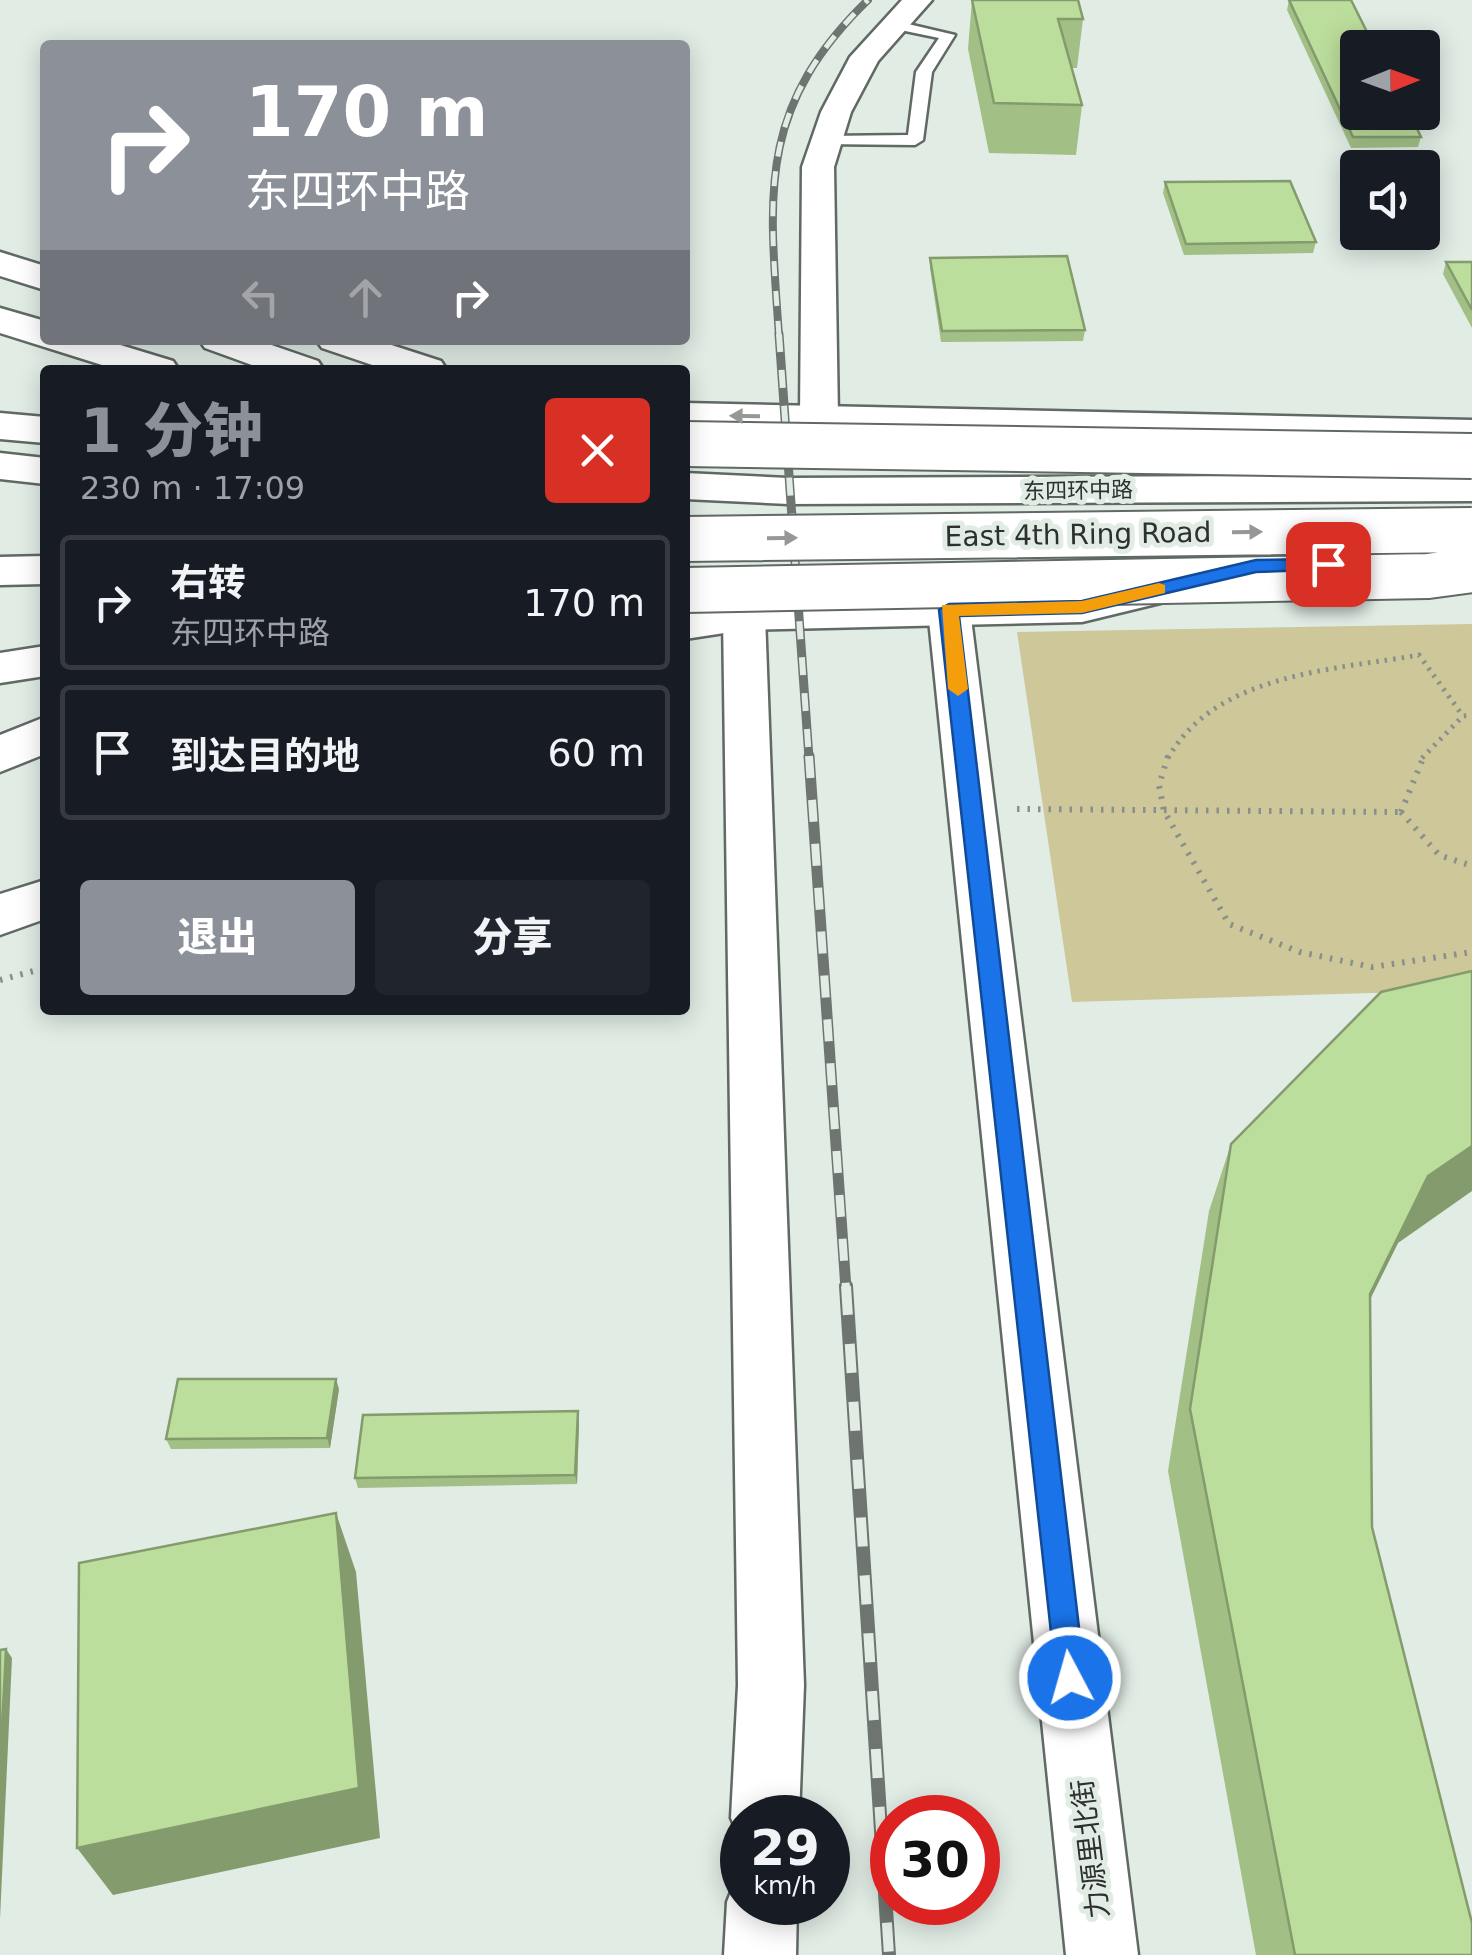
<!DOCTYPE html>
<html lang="zh">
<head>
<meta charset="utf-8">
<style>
  body { margin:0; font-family:"DejaVu Sans","Noto Sans SC",sans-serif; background:#20242c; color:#f1f3f6; height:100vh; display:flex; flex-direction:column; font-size:38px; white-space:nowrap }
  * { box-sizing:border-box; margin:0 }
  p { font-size:32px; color:#9ea1a6 }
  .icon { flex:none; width:55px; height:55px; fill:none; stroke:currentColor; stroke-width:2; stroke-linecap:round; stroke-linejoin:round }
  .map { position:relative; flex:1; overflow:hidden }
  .side { position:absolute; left:40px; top:365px; width:650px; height:650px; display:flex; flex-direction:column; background:#171b24; border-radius:10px; box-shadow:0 5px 25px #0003 }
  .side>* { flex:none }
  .banner { position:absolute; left:40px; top:40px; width:650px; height:305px; border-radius:10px; box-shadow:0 5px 25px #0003; background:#8c9099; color:#fff; overflow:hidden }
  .needle { width:65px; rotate:89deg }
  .controls { position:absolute; left:1340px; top:30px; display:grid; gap:20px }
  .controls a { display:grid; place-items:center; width:100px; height:100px; border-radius:10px; background:#171b24; box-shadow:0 5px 25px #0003; font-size:50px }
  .speed { position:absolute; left:720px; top:1795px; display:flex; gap:20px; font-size:50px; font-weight:700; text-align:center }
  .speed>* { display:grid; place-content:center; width:130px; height:130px; border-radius:50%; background:#171b24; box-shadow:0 5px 25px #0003; line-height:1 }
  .speed small { font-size:25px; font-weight:400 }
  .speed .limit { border:15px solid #d22; background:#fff; color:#111 }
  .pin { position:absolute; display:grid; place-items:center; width:85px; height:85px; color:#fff; margin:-42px; border-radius:20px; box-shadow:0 5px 15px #0006 }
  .me { position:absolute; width:110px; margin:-55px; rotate:354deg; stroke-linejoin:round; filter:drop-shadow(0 0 8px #0008) }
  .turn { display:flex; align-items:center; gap:35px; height:210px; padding:0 40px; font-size:45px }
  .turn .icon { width:130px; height:130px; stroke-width:2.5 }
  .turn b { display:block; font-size:70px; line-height:85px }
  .lanes { display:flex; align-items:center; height:95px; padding:0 40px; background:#0003; justify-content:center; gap:50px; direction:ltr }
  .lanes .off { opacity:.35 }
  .round { display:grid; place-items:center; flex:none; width:105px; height:105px; border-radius:10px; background:#20242c }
  .summary { display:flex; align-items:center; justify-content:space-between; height:170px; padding:0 40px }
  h1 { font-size:60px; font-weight:800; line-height:75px; color:#8c9099 }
  .button { display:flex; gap:20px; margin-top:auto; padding:20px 40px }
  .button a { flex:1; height:115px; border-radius:10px; background:#8c9099; color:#fff; font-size:40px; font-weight:800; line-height:115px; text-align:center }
  .button a+a { background:#20242c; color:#f1f3f6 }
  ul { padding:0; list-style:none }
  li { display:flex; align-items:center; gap:30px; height:135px; margin:0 20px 15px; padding:0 20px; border:5px solid #363941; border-radius:10px }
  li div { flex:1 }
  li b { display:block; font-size:38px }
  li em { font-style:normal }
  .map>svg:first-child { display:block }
</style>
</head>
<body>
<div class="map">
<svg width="1472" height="1955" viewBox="0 0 1472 1955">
  <rect width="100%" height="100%" fill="#e1ece5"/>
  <path fill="#cdc799" d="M1472,624V990L1072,1002L1017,632Z"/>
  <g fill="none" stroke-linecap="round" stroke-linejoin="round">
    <defs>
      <path id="lane" d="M891,20L955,35L932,72L923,140L915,145L820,144V138L826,136L908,135L916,72L939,38L886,27V21Z"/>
      <path id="street" d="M902,0H932L878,61L851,112L834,167L838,418L832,426H806L800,418L802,167L821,112L850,57Z
        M949,597L964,601L970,610L1138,1955H1066L928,610L934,601Z
        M744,602L759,606L765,615L804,1685L799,1818H742V1843L731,1818L738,1685L723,615L729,606Z
        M742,1875V1902H797L796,1955H724L727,1902L737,1877Z"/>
      <path id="secondary" d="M0,252L45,266V290L0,276Z
        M199,340H257L318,361L324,370H266L205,348Z
        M316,340H376L441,361L447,370H387L322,348Z
        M685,403L1472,420V446L685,427Z
        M685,473L788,478L1472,475V501L788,504L685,499Z
        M1169,573L1185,577L1192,587L1185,597L1082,622L744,630L685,639V609L744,600L1082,592Z
        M45,880V919L0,935V894Z"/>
      <path id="highway" d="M0,308L45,321V340H104L173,361L179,370H118L0,333Z
        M0,413L45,417V443L0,439Z
        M0,453L45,458V484L0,479Z
        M45,556V584L0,585V557Z
        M45,646V676L0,683V653Z
        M45,717V754L0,772V735Z"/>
    </defs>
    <use href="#lane" stroke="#606964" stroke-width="5"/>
    <use href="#street" stroke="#606964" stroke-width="5"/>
    <use href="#secondary" stroke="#606964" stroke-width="5"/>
    <use href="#highway" stroke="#606964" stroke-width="5"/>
    <path stroke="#88908b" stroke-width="5" stroke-dasharray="2.5 6" stroke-linecap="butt" d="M1168,758C1216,673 1334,670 1419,655L1463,716
      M1422,758L1463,716L1472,715"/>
    <path stroke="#88908b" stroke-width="6" stroke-dasharray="2.5 8" stroke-linecap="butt" d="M1168,756L1159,785L1164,811L1229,924L1300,952L1372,967L1472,952
      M1017,809L1401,812
      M1401,812L1424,756
      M1401,812L1439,855L1472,866
      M0,980L45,968"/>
    <use href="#lane" fill="#fff" fill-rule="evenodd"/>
    <use href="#street" fill="#fff" fill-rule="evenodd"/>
    <use href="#secondary" fill="#fff" fill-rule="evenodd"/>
    <use href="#highway" fill="#fff" fill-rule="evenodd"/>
    <defs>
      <path id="rail-far3" d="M779,336C769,193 757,108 868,0"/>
      <path id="rail-far2" d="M779,334L809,758"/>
      <path id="rail-far1" d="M809,756L846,1289"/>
      <path id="rail" d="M846,1286L889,1955"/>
    </defs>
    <use href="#rail-far3" stroke="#6e7571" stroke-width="8"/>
    <use href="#rail-far2" stroke="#6e7571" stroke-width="9"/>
    <use href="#rail-far1" stroke="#6e7571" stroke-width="11"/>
    <use href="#rail" stroke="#6e7571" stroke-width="14"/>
    <use href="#rail-far3" stroke="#e1ece5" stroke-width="5" stroke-dasharray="15" stroke-linecap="butt"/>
    <use href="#rail-far2" stroke="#e1ece5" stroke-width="6" stroke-dasharray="18" stroke-linecap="butt"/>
    <use href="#rail-far1" stroke="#e1ece5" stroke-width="8" stroke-dasharray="22" stroke-linecap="butt"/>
    <use href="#rail" stroke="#e1ece5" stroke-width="10" stroke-dasharray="29" stroke-linecap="butt"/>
    <defs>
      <path id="highway-bridge" d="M685,444L1472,456
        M685,539L1472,530
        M685,590L1428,576L1472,570"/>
    </defs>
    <use href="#highway-bridge" stroke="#606964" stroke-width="48" stroke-linecap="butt"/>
    <use href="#highway-bridge" stroke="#fff" stroke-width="44"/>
  </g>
  <path fill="#a2bf86" d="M972,0L1083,19L1077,68H1072L1082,105L1076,155L989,153L968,49Z
    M1289,0L1421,137L1418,147L1351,148L1287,10Z
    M1165,182L1316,242L1313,253L1184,255L1163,193Z
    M930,258L1085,330L1083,341L941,342L930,268Z
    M1446,262H1472V328L1443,274Z
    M1231,1144L1398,1243L1370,1299L1372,1527L1472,1955H1256L1168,1471L1209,1211Z
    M339,1389L330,1448L171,1449L166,1439Z
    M578,1411L579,1422L577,1484L358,1488L355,1478Z"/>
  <path fill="#849b6d" d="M1472,1146V1191L1398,1243L1341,1358L1370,1294L1428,1176Z
    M336,1379L339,1389L330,1448L327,1438Z
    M578,1411L579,1422L577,1484L575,1475Z
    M336,1513L356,1572L380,1838L113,1895L77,1848Z
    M6,1649L12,1658L0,1919V1768Z"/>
  <path fill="#bcde9c" stroke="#849b6d" stroke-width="2.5" d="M972,0H1078L1083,19H1058L1082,105L994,103Z
    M1289,0H1351L1375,48H1358V112H1409L1421,137H1353Z
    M1290,181L1316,242L1186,244L1165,182Z
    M1067,256L1085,330L942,331L930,258Z
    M1446,262H1472V310Z
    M1472,971V1146L1428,1176L1370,1294L1372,1527L1472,1923V1955H1295L1190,1409L1231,1144L1381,992Z
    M178,1379H336L327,1438L166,1439Z
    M578,1411L575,1475L355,1478L363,1415Z
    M336,1513L359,1788L77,1848L79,1563Z
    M6,1649L0,1768V1650Z"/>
  <defs><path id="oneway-solid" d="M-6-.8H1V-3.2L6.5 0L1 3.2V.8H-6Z" transform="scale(2.5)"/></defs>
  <g fill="#969896">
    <use href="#oneway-solid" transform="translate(745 416) rotate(-179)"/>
    <use href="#oneway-solid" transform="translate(1247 532) rotate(-1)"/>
    <use href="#oneway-solid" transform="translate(782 538) rotate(-1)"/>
  </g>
  <path fill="#1a73e8" stroke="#114b97" stroke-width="2.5" d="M1328,559L1335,560V569L1256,572L1082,613L959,616L1085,1678L1081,1688L1070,1693L1060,1688L1056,1678L939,610L949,604L1082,601L1256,560Z"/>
  <path fill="#f59e0b" d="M1159,583L1165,585V593L1082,613L959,616L968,689L958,696L948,689L942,605L1082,601Z"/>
  <g text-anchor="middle" stroke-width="10" stroke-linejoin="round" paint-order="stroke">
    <g font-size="22" fill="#2c302e" stroke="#e1ece5">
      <text transform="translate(1078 490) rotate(-1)" y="8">东四环中路</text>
    </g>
    <g font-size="28" fill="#2c302e" stroke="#e1ece5">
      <text transform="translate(1078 534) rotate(-1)" y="10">East 4th Ring Road</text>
      <text transform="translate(1090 1849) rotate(-97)" y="10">力源里北街</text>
    </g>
  </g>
</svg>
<div class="controls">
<a><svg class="needle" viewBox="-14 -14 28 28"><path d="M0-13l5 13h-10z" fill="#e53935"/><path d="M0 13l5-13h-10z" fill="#9ea1a6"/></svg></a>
<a><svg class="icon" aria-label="sound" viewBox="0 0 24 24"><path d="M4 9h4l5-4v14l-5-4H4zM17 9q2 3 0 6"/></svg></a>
</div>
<div class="speed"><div>29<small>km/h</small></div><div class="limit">30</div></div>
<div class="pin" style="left:1328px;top:564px;background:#d93025"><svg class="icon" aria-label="arrive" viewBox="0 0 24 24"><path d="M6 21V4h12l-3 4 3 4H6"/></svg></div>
<svg class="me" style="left:1070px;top:1678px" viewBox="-20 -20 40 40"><circle r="17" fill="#1a73e8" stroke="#fff" stroke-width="3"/><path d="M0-11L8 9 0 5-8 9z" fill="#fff"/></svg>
<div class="banner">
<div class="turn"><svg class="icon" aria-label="right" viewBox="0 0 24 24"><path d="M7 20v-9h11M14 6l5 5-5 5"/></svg><div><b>170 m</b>东四环中路</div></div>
<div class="lanes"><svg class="icon off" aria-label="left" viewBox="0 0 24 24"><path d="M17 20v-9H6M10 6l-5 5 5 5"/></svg><svg class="icon off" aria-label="ahead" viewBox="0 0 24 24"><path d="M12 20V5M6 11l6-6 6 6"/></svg><svg class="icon" aria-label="right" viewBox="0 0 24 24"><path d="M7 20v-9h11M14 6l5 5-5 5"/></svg></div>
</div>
<section class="side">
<div class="summary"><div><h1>1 分钟</h1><p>230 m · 17:09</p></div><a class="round" style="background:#d93025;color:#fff"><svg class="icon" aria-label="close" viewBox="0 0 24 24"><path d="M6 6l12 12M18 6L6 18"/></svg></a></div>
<ul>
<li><svg class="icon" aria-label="right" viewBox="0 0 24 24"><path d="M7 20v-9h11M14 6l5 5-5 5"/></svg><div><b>右转</b><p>东四环中路</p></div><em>170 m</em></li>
<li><svg class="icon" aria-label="arrive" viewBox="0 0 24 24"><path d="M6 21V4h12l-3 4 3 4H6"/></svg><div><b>到达目的地</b></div><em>60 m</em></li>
</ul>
<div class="button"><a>退出</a><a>分享</a></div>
</section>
</div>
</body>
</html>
